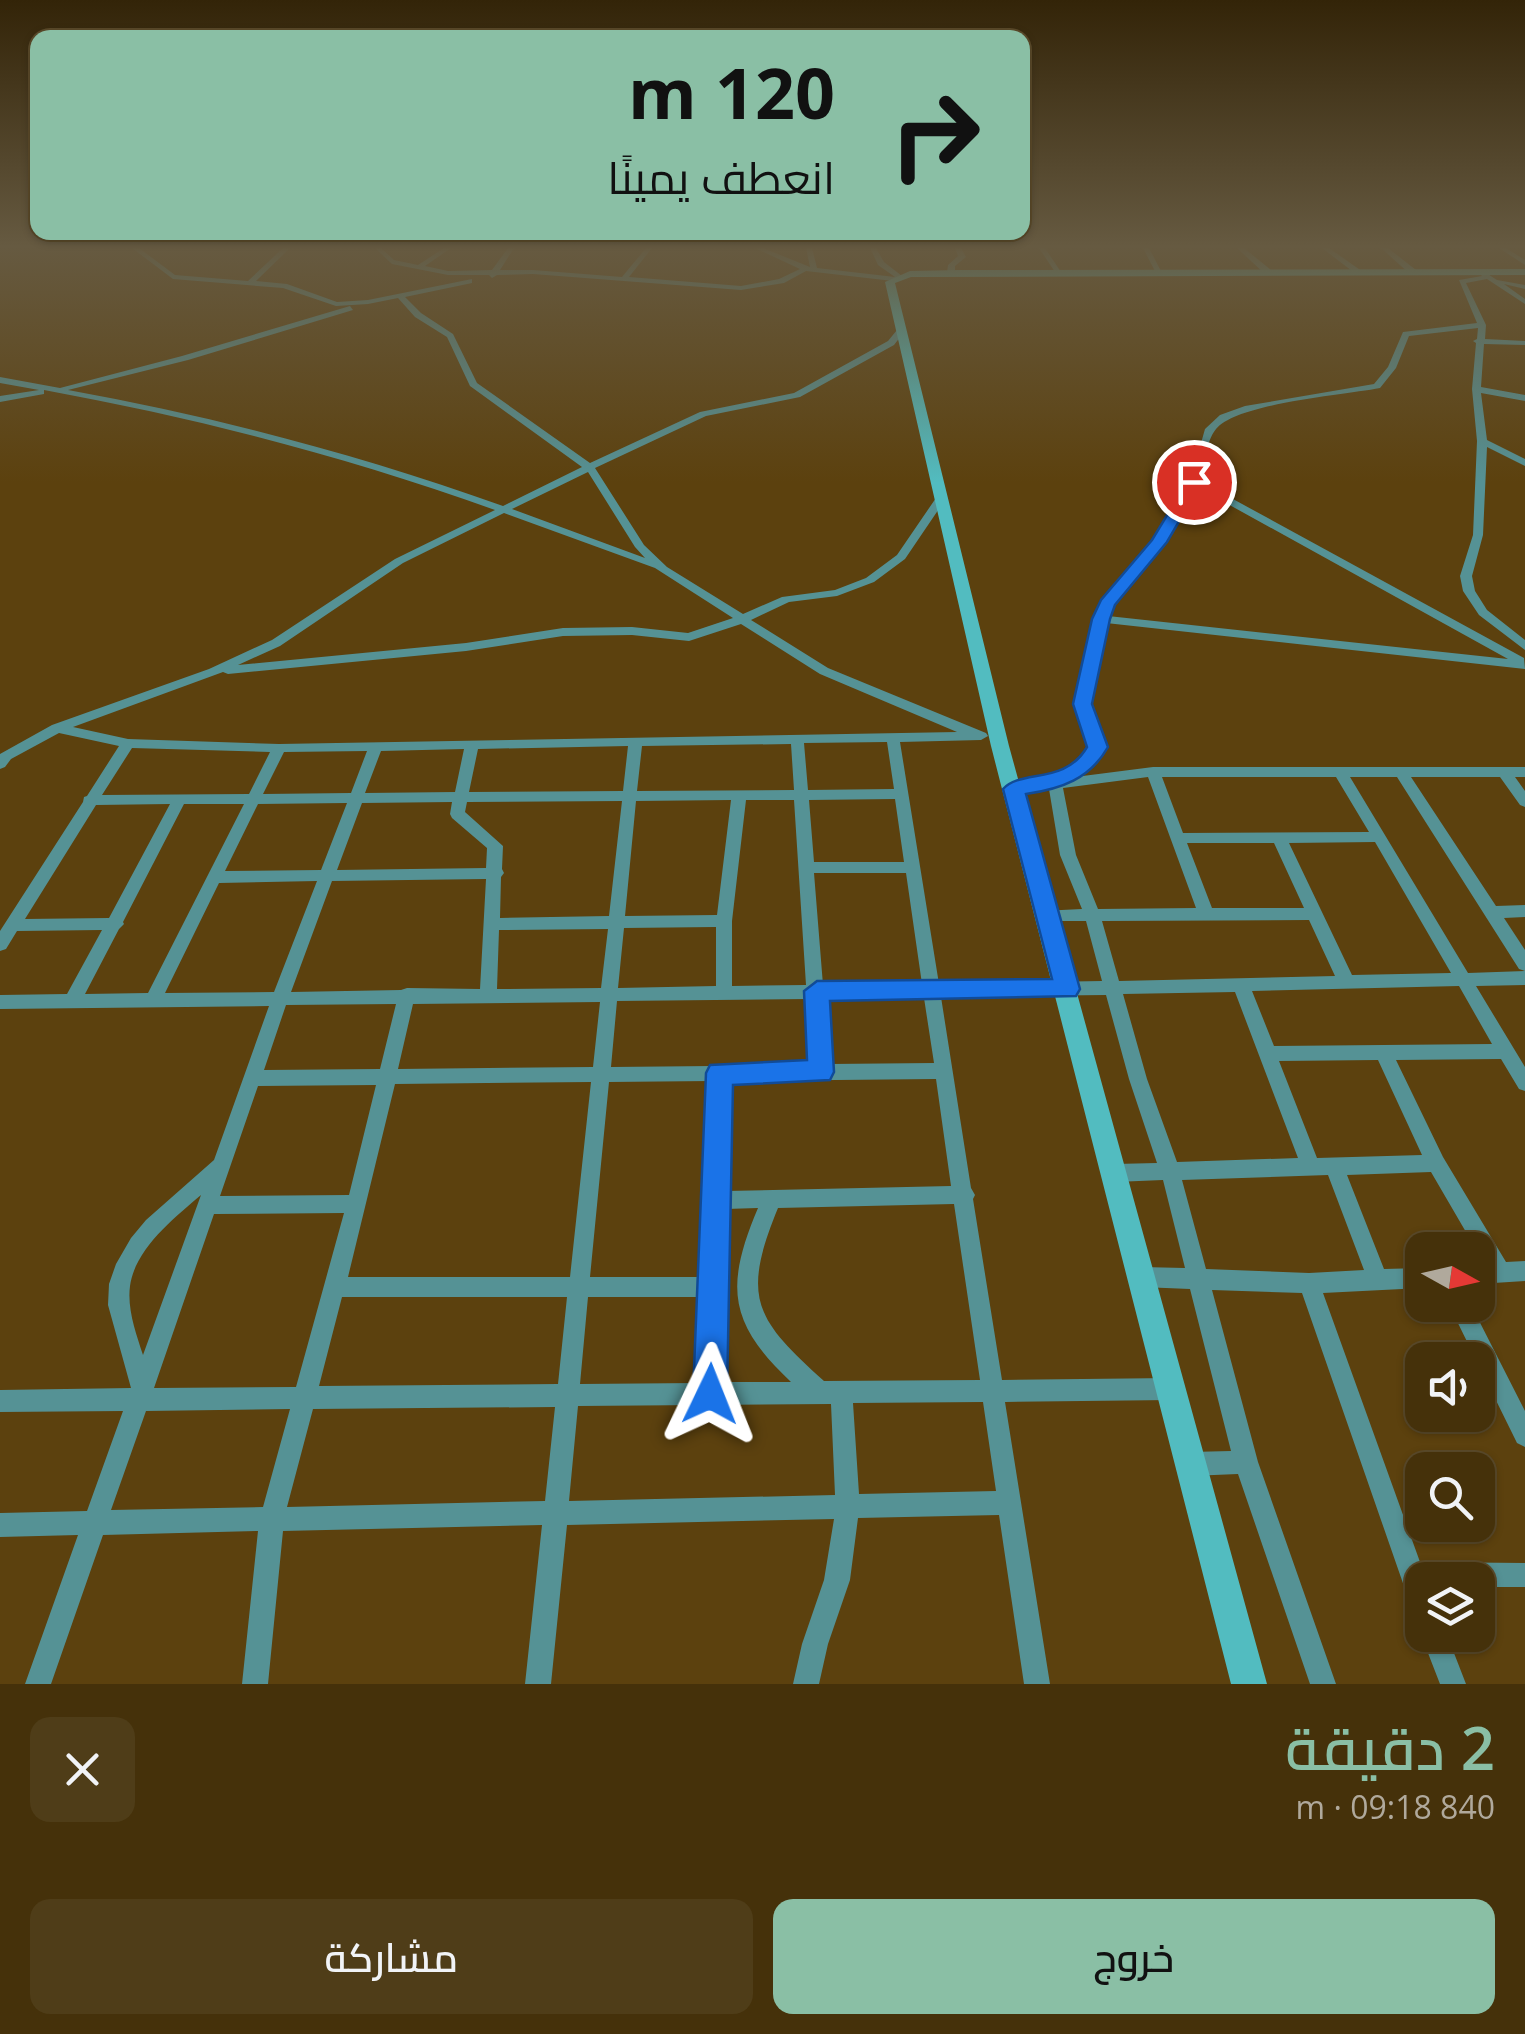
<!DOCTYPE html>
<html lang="ar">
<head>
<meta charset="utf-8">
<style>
  body { margin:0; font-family:"Open Sans",Cairo,sans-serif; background:#4f3d18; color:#f1f3f6; direction:rtl; height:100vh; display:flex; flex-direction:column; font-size:38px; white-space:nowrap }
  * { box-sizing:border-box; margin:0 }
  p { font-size:32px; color:#b0a99c }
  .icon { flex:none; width:55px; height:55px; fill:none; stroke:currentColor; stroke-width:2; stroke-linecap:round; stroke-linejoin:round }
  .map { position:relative; height:1684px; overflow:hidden; direction:ltr }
  .side { display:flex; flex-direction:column; background:#45310a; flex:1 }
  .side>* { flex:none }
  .banner { position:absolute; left:30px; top:30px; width:1000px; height:210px; border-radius:20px; box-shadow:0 2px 8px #0004,0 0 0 2px #5d4c2b; direction:rtl; background:#8abfa5; color:#111; overflow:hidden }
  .needle { width:65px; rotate:98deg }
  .fabs { position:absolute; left:1405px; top:1232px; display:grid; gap:20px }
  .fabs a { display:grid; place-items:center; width:90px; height:90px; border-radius:20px; background:#45310a; box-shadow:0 2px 8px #0004,0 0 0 2px #5d4c2b; font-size:50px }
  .pin { position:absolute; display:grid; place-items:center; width:85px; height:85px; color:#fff; margin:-42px; border:5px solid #fff; border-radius:50%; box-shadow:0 2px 10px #0007 }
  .me { position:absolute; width:110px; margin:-55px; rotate:2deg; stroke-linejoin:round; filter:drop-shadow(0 0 8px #0008) }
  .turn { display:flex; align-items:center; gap:35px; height:210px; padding:0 30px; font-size:45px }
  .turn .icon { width:130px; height:130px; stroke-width:2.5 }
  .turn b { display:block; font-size:70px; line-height:85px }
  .round { display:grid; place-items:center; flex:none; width:105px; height:105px; border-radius:20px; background:#4f3d18 }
  .summary { display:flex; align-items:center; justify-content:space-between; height:170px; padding:0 30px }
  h1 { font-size:60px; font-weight:600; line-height:75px; color:#8abfa5 }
  .cta { display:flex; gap:20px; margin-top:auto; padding:20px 30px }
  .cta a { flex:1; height:115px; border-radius:20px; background:#8abfa5; color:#111; font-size:40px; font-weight:600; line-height:115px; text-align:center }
  .cta a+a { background:#4f3d18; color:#f1f3f6 }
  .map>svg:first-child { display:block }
</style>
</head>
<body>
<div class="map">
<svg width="1525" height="1684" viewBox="0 0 1525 1684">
  <rect width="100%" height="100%" fill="#5c410e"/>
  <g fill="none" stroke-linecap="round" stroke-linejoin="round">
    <path fill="#559295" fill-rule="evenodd" d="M132,248H139L175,275L248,281L283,248H290L256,281L287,284L337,302L368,300L472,279V283L405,297L421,313L453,334L477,383L590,463L700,412L794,393L888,341L897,330H903L904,332L894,345L800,397L706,416L595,468L644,545L667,567L743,614L782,597L835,590L866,578L897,555L938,495L947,497L905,559L874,582L837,596L789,602L751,620L828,668L986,733L988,736L981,740L900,742L939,984L1102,981L1086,921H1047L1041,919L1039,915L1041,911L1082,909L1060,855L1049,789L1014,794L1007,789C1018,781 1032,784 1046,780C1062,776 1082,761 1091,747L1075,704L1095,619L1103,602L1154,540L1190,482L1205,429L1220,415L1245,406L1374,384L1388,367L1403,332L1477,323L1459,280L1482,276L1479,273L1483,271L1497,280L1525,285V289L1504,284L1525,299V304L1487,279L1466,283L1486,325L1485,339L1525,341V345L1484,344L1481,387L1525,395V401L1481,393L1487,440L1525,459V466L1487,447L1483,535L1472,576L1475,591L1487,610L1525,640V650L1479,615L1463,591L1460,576L1473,535L1477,441L1472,389L1476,343L1473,341L1477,339L1478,328L1409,336L1396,368L1380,388C1344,395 1237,403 1216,429C1206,441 1204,466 1200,481L1524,658L1525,669L1106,623L1089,704L1105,747L1094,764L1075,777L1153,767H1525V777H1515L1525,791V807L1520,805L1500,777H1411L1496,906L1525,905V917L1504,918L1525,950V971L1519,969L1397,777H1350L1468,973L1525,971V985L1476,986L1525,1067V1091L1519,1089L1501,1059L1396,1060L1443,1157L1506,1262L1525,1261V1281L1478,1284V1264L1484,1263L1431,1172L1347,1175L1384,1269L1422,1268V1288L1323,1293L1420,1562L1525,1563V1587H1478V1580H1422V1615L1413,1612L1302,1293L1212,1290L1258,1462L1336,1684H1310L1238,1474L1190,1476L1182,1472L1178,1464L1182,1456L1190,1452L1231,1451L1190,1289L1141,1287L1134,1284L1131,1277L1134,1270L1141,1267L1185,1268L1163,1180L1115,1182L1108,1179L1105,1173L1108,1167L1115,1164L1157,1163L1129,1079L1106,995L941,997L971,1188L975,1195L973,1199L1002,1380L1171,1378L1179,1381L1182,1389L1179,1397L1171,1400L1005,1402L1050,1684H1024L999,1515L858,1518L850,1580L828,1644L819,1684H793L802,1644L824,1580L834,1519L567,1525L551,1684H525L542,1525L283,1531L268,1684H242L258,1531L103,1535L51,1684H25L78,1535L0,1537V1513L87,1511L123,1411L0,1412V1390L131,1388L108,1305L109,1284L116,1264L131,1238L146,1220L214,1160L269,1006L0,1009V995L67,994L102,930L17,931L6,949L0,951V931L83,802L84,797L87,796L119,746L59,733L11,759L5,767L0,769V754L52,725L209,669L272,640L395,559L495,510C344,456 201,419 44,390V394L0,402V396L39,390L0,383V377L60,388L182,356L350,306L353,310L188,360L68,390C217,417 361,455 503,506L582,467L470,386L447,337L415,317L398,298L368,304L336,306L283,288L173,279ZM588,472L635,547L645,558L512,509ZM1197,487L1508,659L1108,616L1113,605L1163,544ZM504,513L655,568L733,618L688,633L632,627L563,628L466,643L238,665L280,646L403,563ZM741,624L820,674L957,732L279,744L128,739L73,727L223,672L228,674L466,651L563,636L632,635L689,641ZM887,742L894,789L808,790L804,743ZM791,744L794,790L637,791L642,746ZM628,746L623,791L469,792L478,749ZM132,748L270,752L249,794L102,795ZM464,749L455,792L365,793L381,751ZM367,751L351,793L263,794L284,752ZM1148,777L1196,908L1098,909L1076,855L1063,788ZM1162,777H1336L1369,832L1183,833ZM895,799L904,862H814L809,800ZM731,800L717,915L625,916L636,801ZM746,800H794L806,985L732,986V921ZM622,801L609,916L500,918L501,877L504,873L502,869L503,846L465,812L467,802ZM452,802L450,814L452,818L487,848L486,868L337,870L362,803ZM347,803L321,870L225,871L258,804ZM170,804L109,918L25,919L96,805ZM184,804H244L148,993L85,994L119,929L124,924L123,922ZM1375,842L1451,973L1352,975L1289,843ZM1187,843H1274L1304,908H1212ZM814,873H906L922,984L823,985ZM486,879L480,989L407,988L401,990L291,992L332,881ZM317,881L274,992L165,993L219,883ZM1309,920L1335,976L1119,981L1102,921ZM716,927V986L618,988L624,928ZM608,929L601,988L497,989L499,930ZM1459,986L1492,1044L1274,1046L1252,991ZM1235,992L1298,1158L1177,1162L1147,1079L1123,994ZM924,998L934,1063L829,1064L824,999ZM807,999L811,1065L611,1067L617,1001ZM600,1002L593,1067L398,1069L413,1004ZM396,1004L380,1069L264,1070L286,1005ZM1378,1060L1422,1155L1317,1158L1279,1061ZM936,1079L951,1186L726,1191L729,1081ZM711,1081L703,1277H590L609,1082ZM591,1082L570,1277H348L395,1084ZM376,1085L349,1195L220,1196L258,1086ZM1328,1175L1364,1270L1309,1273L1206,1269L1182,1180ZM201,1195L143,1355C136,1333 127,1309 130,1286C135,1249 174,1218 201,1195ZM954,1204L980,1380L824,1381C755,1319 741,1298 778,1208ZM758,1208C725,1286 728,1323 791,1382H722L726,1209ZM344,1213L296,1387L154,1388L214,1214ZM342,1297H567L558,1384L319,1386ZM588,1297H702L699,1383L580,1384ZM983,1402L996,1491L859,1494L853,1403ZM831,1404L835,1495L569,1501L578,1406ZM555,1407L545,1501L287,1507L313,1409ZM290,1409L263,1507L111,1510L146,1411Z
      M375,248H381L394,260L418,265L444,248H451L425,266L448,271L492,270L508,248H514L500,270H533L622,277L646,248H652L629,277L741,286L779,279L800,269L755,248H763L810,267L806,248H812L817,268L895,277L878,265L870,248H876L884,262L902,276L893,281L806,271L784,283L741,290L533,274L497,275L492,278L489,275H448L392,264Z
      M955,248H961L966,257L955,266V273L951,275L947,273L948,265L958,256Z
      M1039,248H1045L1063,275H1057Z
      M1143,248H1149L1163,275H1157Z
      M1237,248H1244L1271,270V274H1265Z
      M1322,248H1329L1363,272L1356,274Z
      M1381,248H1388L1416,270V274H1410Z
      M1499,248H1506L1525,260V265Z
      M1449,1305H1471L1525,1411V1447L1517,1443Z
      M1422,1632V1635H1447L1466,1684H1440L1421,1635Z"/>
    <path fill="#52bcc0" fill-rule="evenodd" d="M1525,269V275L911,277L895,283L1009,746L1267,1684H1231L991,746L885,282L910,271L959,270Z"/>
  </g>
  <linearGradient id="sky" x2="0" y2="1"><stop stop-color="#332408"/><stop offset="0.51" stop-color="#665a41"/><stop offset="1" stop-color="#665a41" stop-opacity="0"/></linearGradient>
  <rect width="1525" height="483" fill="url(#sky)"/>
  <path fill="#1a73e8" stroke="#114b97" stroke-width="2.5" d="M1189,479L1202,482L1167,542L1115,605L1110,619L1092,704L1108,747C1090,779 1061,789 1026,794L1080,989L1076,996L830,1001L834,1072L830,1080L733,1085L727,1394L722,1406L710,1411L698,1406L693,1394L706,1073L710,1065L807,1060L804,991L817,981L1052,979L1003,789C1021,769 1065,785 1087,747L1073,704L1092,619L1101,600L1152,540Z"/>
</svg>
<div class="fabs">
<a><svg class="needle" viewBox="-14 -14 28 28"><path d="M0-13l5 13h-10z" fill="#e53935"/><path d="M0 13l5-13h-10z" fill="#b0a99c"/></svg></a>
<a><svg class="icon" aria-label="sound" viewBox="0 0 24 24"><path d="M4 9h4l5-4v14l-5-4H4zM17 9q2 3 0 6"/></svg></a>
<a><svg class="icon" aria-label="search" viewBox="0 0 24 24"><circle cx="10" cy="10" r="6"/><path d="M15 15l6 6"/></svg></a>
<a><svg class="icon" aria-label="layers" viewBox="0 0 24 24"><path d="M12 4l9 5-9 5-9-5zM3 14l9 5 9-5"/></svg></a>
</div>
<div class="pin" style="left:1194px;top:482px;background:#d93025"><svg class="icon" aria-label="arrive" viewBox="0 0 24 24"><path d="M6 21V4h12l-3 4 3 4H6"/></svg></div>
<svg class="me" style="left:710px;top:1394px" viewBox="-20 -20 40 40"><path d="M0-17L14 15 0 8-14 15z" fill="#1a73e8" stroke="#fff" stroke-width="4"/></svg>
<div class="banner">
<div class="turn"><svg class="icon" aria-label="right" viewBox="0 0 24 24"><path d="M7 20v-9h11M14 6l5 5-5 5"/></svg><div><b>120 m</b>انعطف يمينًا</div></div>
</div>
</div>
<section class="side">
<div class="summary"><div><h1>2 دقيقة</h1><p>840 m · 09:18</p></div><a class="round"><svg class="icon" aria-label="close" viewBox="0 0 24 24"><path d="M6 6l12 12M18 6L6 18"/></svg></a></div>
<div class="cta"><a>خروج</a><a>مشاركة</a></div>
</section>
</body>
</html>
